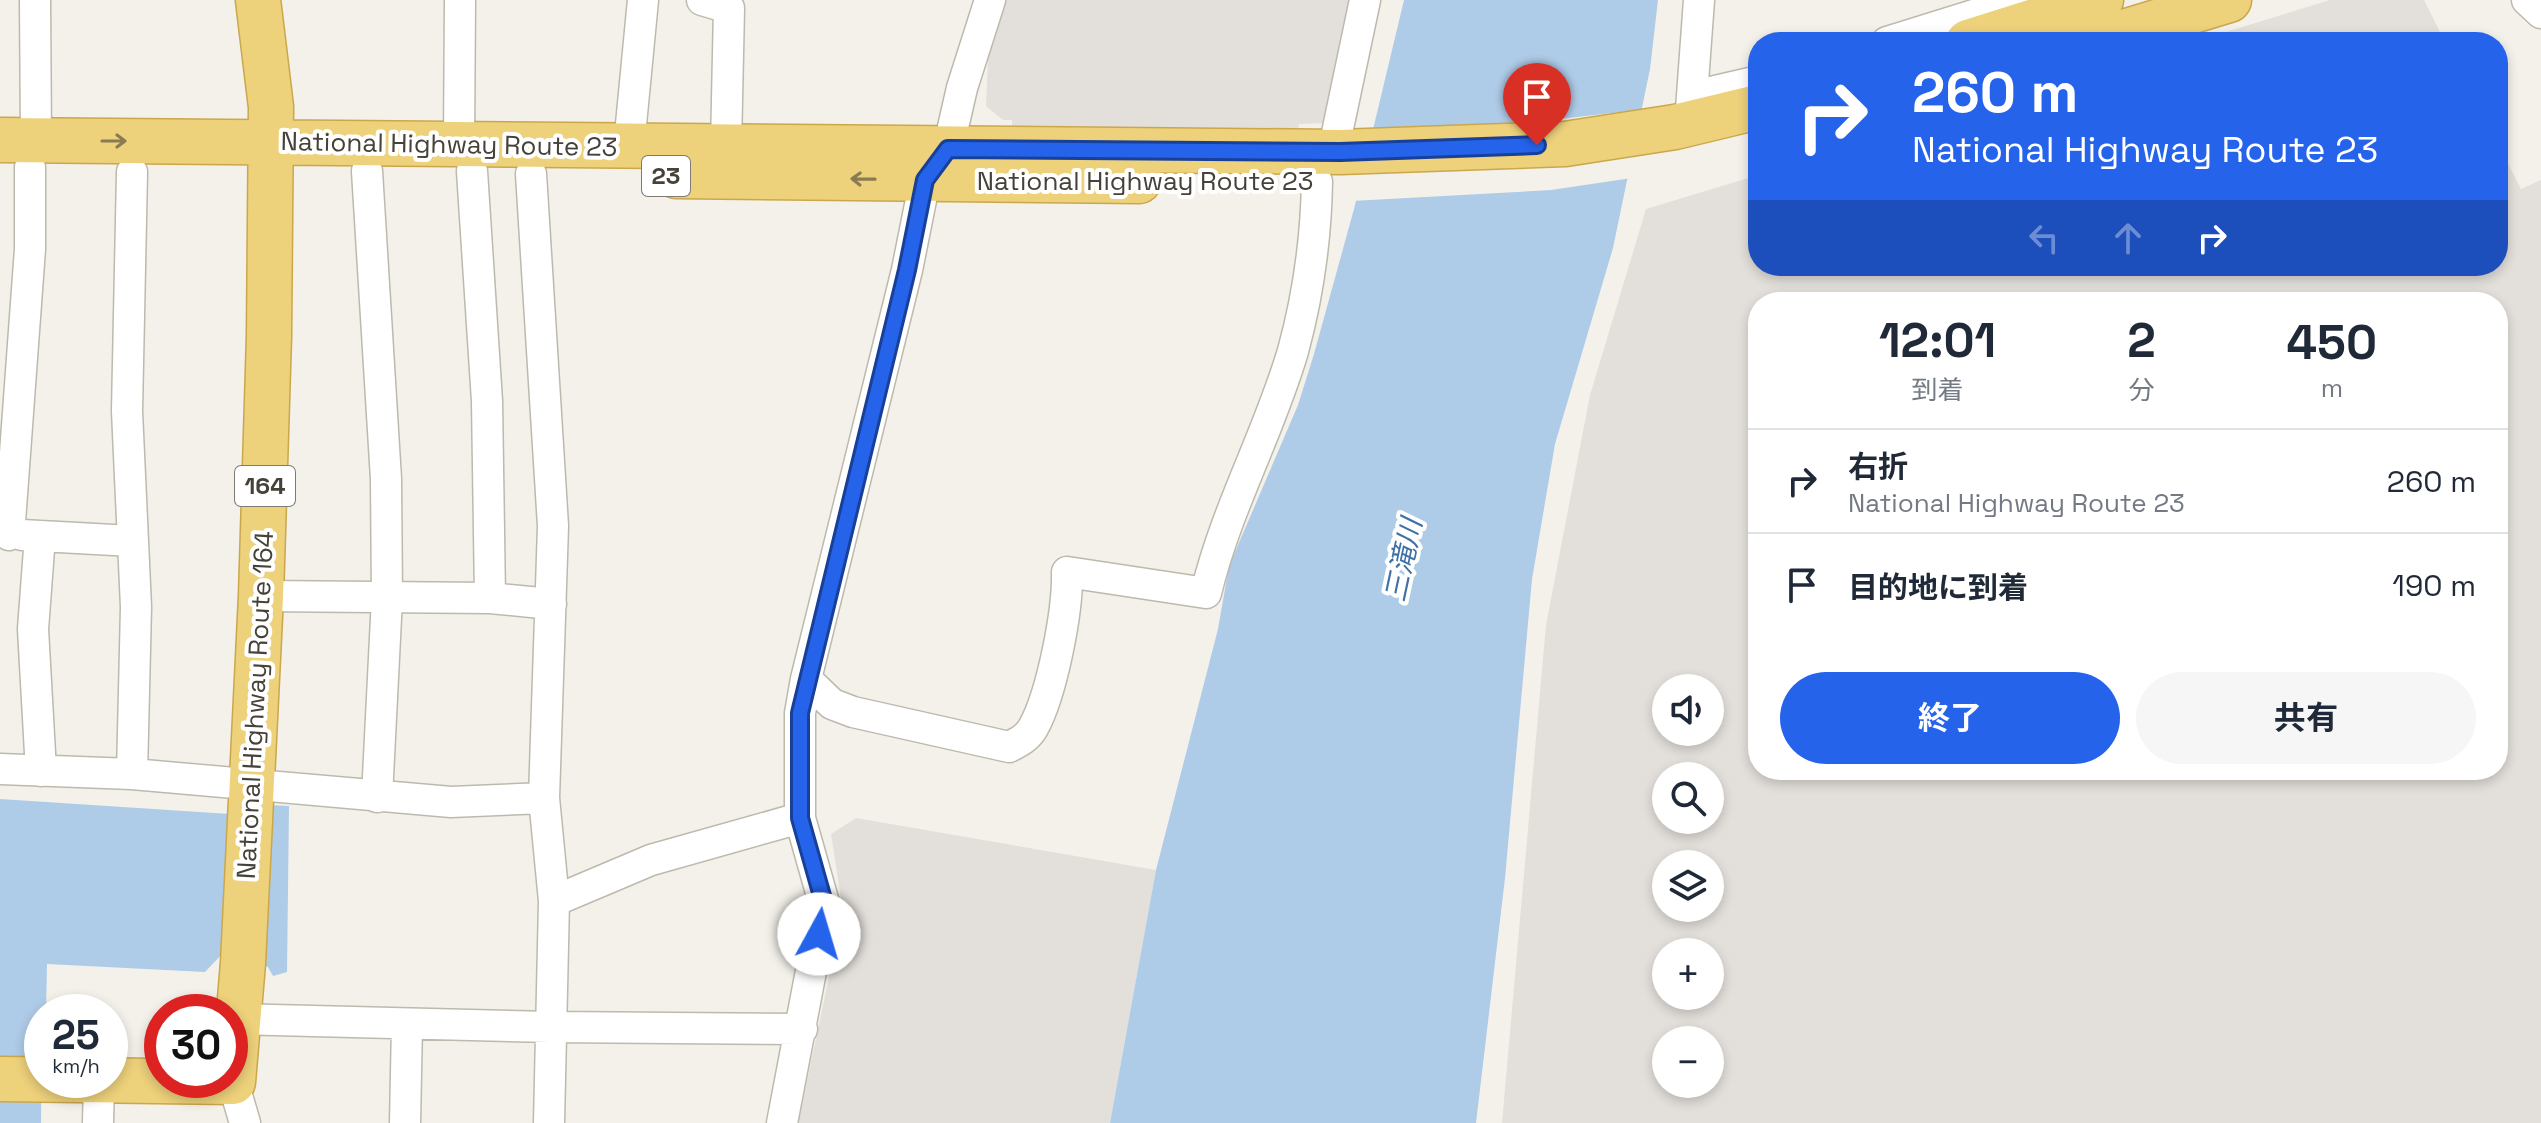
<!DOCTYPE html>
<html lang="ja">
<head>
<meta charset="utf-8">
<style>
  body { margin:0; font-family:"Space Grotesk","Noto Sans JP",sans-serif; background:#f6f6f7; color:#1f2937; height:100vh; display:flex; flex-direction:column; font-size:30px; white-space:nowrap }
  * { box-sizing:border-box; margin:0 }
  p { font-size:26px; color:#747a83 }
  .icon { flex:none; width:44px; height:44px; fill:none; stroke:currentColor; stroke-width:2; stroke-linecap:round; stroke-linejoin:round }
  .map { position:relative; flex:1; overflow:hidden }
  .sheet { position:absolute; left:1748px; top:292px; width:760px; height:488px; display:flex; flex-direction:column; background:#fff; border-radius:32px; box-shadow:0 4px 12px #0003 }
  .sheet>* { flex:none }
  .hud { position:absolute; left:1748px; top:32px; width:760px; height:244px; border-radius:32px; box-shadow:0 4px 12px #0003; background:#2563eb; color:#fff; overflow:hidden }
  .controls { position:absolute; left:1652px; top:674px; display:grid; gap:16px }
  .controls a { display:grid; place-items:center; width:72px; height:72px; border-radius:50%; background:#fff; box-shadow:0 4px 12px #0003; font-size:40px }
  .speed { position:absolute; left:24px; top:994px; display:flex; gap:16px; font-size:40px; font-weight:700; text-align:center }
  .speed>* { display:grid; place-content:center; width:104px; height:104px; border-radius:50%; background:#fff; box-shadow:0 4px 12px #0003; line-height:1 }
  .speed small { font-size:20px; font-weight:400 }
  .speed .limit { border:12px solid #d22; background:#fff; color:#111 }
  .pin { position:absolute; display:grid; place-items:center; width:68px; height:68px; color:#fff; margin:-82px -34px; border-radius:50% 50% 50% 0; rotate:-45deg; box-shadow:0 0 8px #0007 }
  .pin .icon { rotate:45deg }
  .me { position:absolute; width:88px; margin:-44px; rotate:6deg; stroke-linejoin:round; filter:drop-shadow(0 0 6px #0008) }
  .turn { display:flex; align-items:center; gap:28px; height:168px; padding:0 32px; font-size:36px }
  .turn .icon { width:104px; height:104px; stroke-width:2.5 }
  .turn b { display:block; font-size:56px; line-height:68px }
  .lanes { display:flex; align-items:center; height:76px; padding:0 32px; background:#0003; justify-content:center; gap:40px; direction:ltr }
  .lanes .off { opacity:.35 }
  .eta { display:flex; justify-content:space-evenly; align-items:center; height:136px; text-align:center }
  .eta b { font-size:48px; font-weight:700; line-height:56px }
  .cta { display:flex; gap:16px; margin-top:auto; padding:16px 32px }
  .cta a { flex:1; height:92px; border-radius:48px; background:#2563eb; color:#fff; font-size:32px; font-weight:700; line-height:92px; text-align:center }
  .cta a+a { background:#f6f6f7; color:#1f2937 }
  ul { padding:0; list-style:none }
  li { display:flex; align-items:center; gap:24px; height:104px; padding:0 32px; border-top:2px solid #e0e1e3 }
  li div { flex:1 }
  li b { display:block; font-size:30px }
  li em { font-style:normal }
  .map>svg:first-child { display:block }
</style>
</head>
<body>
<div class="map">
<svg width="2541" height="1123" viewBox="0 0 2541 1123">
  <rect width="100%" height="100%" fill="#f3f1ea"/>
  <path fill="#e3e0db" fill-rule="evenodd" d="M998,0H1359L1330,123L1299,124L1298,131L1012,129V120H1003L986,106L989,35Z
    M2330,0H2424L2445,42H2193Z
    M2498,144L2521,189L2541,180V1123H1502L1546,625L1590,395L1646,209L1758,175V266H2498ZM1758,302H2498V770H1758ZM1666,688H1710V732H1666ZM1666,776H1710V820H1666ZM1666,864H1710V908H1666ZM1666,952H1710V996H1666ZM1666,1040H1710V1084H1666Z
    M856,818L1156,870L1110,1123H798L843,911L831,834Z"/>
  <path fill="#aecbe8" d="M1404,0H1658L1650,69L1613,248L1555,444L1532,579L1505,878L1476,1123H1110L1156,870L1218,629L1229,566L1298,405L1314,354L1354,209Z
    M0,799L230,814L269,805L289,806L287,972L273,976L268,967L224,952L205,972L47,964L46,1012H42L41,1123H0Z"/>
  <path fill="#f3f1ea" d="M1646,109L1632,178L1551,190L1352,201L1369,132L1457,131Z"/>
  <g fill="none" stroke-linecap="round" stroke-linejoin="round">
    <defs>
      <path id="minor" d="M35,0L36,141
        M702,0L729,8L726,146
        M2527,0L2541,13
        M1887,42L2022,0
        M1693,96L1758,81
        M1690,123L1699,0
        M459,142L460,0
        M629,145L643,0
        M1333,152L1365,0
        M367,171L386,479L387,598L377,797
        M472,171L487,401L490,598
        M531,174L553,526L544,798L554,901L549,1123
        M9,535L30,249V167
        M22,535L132,541
        M40,536L33,629L41,771
        M261,596L490,598L551,604
        M806,679L832,704L853,712L1009,747C1019,742 1027,738 1033,728C1052,694 1068,611 1067,572L1206,593C1226,509 1269,433 1293,351C1308,296 1316,238 1317,182
        M0,769L132,774L451,802L544,798
        M132,774L136,607L127,411L132,172
        M554,901L651,860L800,818
        M239,1019L551,1027L802,1029
        M233,1082L245,1123
        M98,1123L99,1081
        M405,1123L407,1024
        M782,1123L824,903L800,818V713L806,679L907,270L925,180L948,149L962,88L990,0"/>
      <path id="highway" d="M1968,42L2101,0
        M2091,42L2229,0
        M0,140L1340,152L1565,144L1675,127L1758,107
        M676,176L1139,181
        M0,1079L233,1082L243,963L261,596L269,336L271,107L258,0"/>
    </defs>
    <use href="#minor" stroke="#bdb9ad" stroke-width="33"/>
    <use href="#highway" stroke="#cba74c" stroke-width="47"/>
    <use href="#minor" stroke="#fff" stroke-width="30"/>
    <use href="#highway" stroke="#edd17b" stroke-width="44"/>
  </g>
  <defs><path id="oneway-shaft" d="M-6 0H5M1.5-3L5.5 0L1.5 3" fill="none" stroke-width="1.6" stroke-linecap="round" stroke-linejoin="round" transform="scale(2)"/></defs>
  <g stroke="#897b53">
    <use href="#oneway-shaft" transform="translate(114 141)"/>
    <use href="#oneway-shaft" transform="translate(863 179) rotate(-179)"/>
  </g>
  <g fill="none" stroke-linecap="round" stroke-linejoin="round">
    <defs>
      <path id="route" d="M819,934L824,903L800,818V713L907,270L925,180L948,149L1340,152L1537,145"/>
    </defs>
    <use href="#route" stroke="#184099" stroke-width="20"/>
    <use href="#route" stroke="#2563eb" stroke-width="14"/>
  </g>
  <g text-anchor="middle" stroke-width="8" stroke-linejoin="round" paint-order="stroke">
    <g fill="#fff" stroke="#7e7b74" stroke-width="2">
      <rect x="642" y="156" width="48" height="40" rx="6"/>
      <rect x="235" y="466" width="60" height="40" rx="6"/>
    </g>
    <g font-size="24" font-weight="bold" fill="#464239">
      <text x="666" y="184">23</text>
      <text x="265" y="494">164</text>
    </g>
    <g font-size="26" fill="#464239" stroke="#fff">
      <text transform="translate(449 144) rotate(1)" y="9">National Highway Route 23</text>
      <text x="1145" y="190">National Highway Route 23</text>
      <text transform="translate(255 705) rotate(-87)" y="9">National Highway Route 164</text>
    </g>
    <g font-size="28" font-style="italic" fill="#3e71a6" stroke="#fff">
      <text transform="translate(1403 560) rotate(-78)" y="10">三滝川</text>
    </g>
  </g>
</svg>
<div class="controls">
<a><svg class="icon" aria-label="sound" viewBox="0 0 24 24"><path d="M4 9h4l5-4v14l-5-4H4zM17 9q2 3 0 6"/></svg></a>
<a><svg class="icon" aria-label="search" viewBox="0 0 24 24"><circle cx="10" cy="10" r="6"/><path d="M15 15l6 6"/></svg></a>
<a><svg class="icon" aria-label="layers" viewBox="0 0 24 24"><path d="M12 4l9 5-9 5-9-5zM3 14l9 5 9-5"/></svg></a>
<a>+</a>
<a>−</a>
</div>
<div class="speed"><div>25<small>km/h</small></div><div class="limit">30</div></div>
<div class="pin" style="left:1537px;top:145px;background:#d93025"><svg class="icon" aria-label="arrive" viewBox="0 0 24 24"><path d="M6 21V4h12l-3 4 3 4H6"/></svg></div>
<svg class="me" style="left:819px;top:934px" viewBox="-20 -20 40 40"><circle r="19" fill="#fff"/><path d="M0-13L10 11 0 6-10 11z" fill="#2563eb"/></svg>
<div class="hud">
<div class="turn"><svg class="icon" aria-label="right" viewBox="0 0 24 24"><path d="M7 20v-9h11M14 6l5 5-5 5"/></svg><div><b>260 m</b>National Highway Route 23</div></div>
<div class="lanes"><svg class="icon off" aria-label="left" viewBox="0 0 24 24"><path d="M17 20v-9H6M10 6l-5 5 5 5"/></svg><svg class="icon off" aria-label="ahead" viewBox="0 0 24 24"><path d="M12 20V5M6 11l6-6 6 6"/></svg><svg class="icon" aria-label="right" viewBox="0 0 24 24"><path d="M7 20v-9h11M14 6l5 5-5 5"/></svg></div>
</div>
<section class="sheet">
<div class="eta">
<div><b>12:01</b><p>到着</p></div>
<div><b>2</b><p>分</p></div>
<div><b>450</b><p>m</p></div>
</div>
<ul>
<li><svg class="icon" aria-label="right" viewBox="0 0 24 24"><path d="M7 20v-9h11M14 6l5 5-5 5"/></svg><div><b>右折</b><p>National Highway Route 23</p></div><em>260 m</em></li>
<li><svg class="icon" aria-label="arrive" viewBox="0 0 24 24"><path d="M6 21V4h12l-3 4 3 4H6"/></svg><div><b>目的地に到着</b></div><em>190 m</em></li>
</ul>
<div class="cta"><a>終了</a><a>共有</a></div>
</section>
</div>
</body>
</html>
